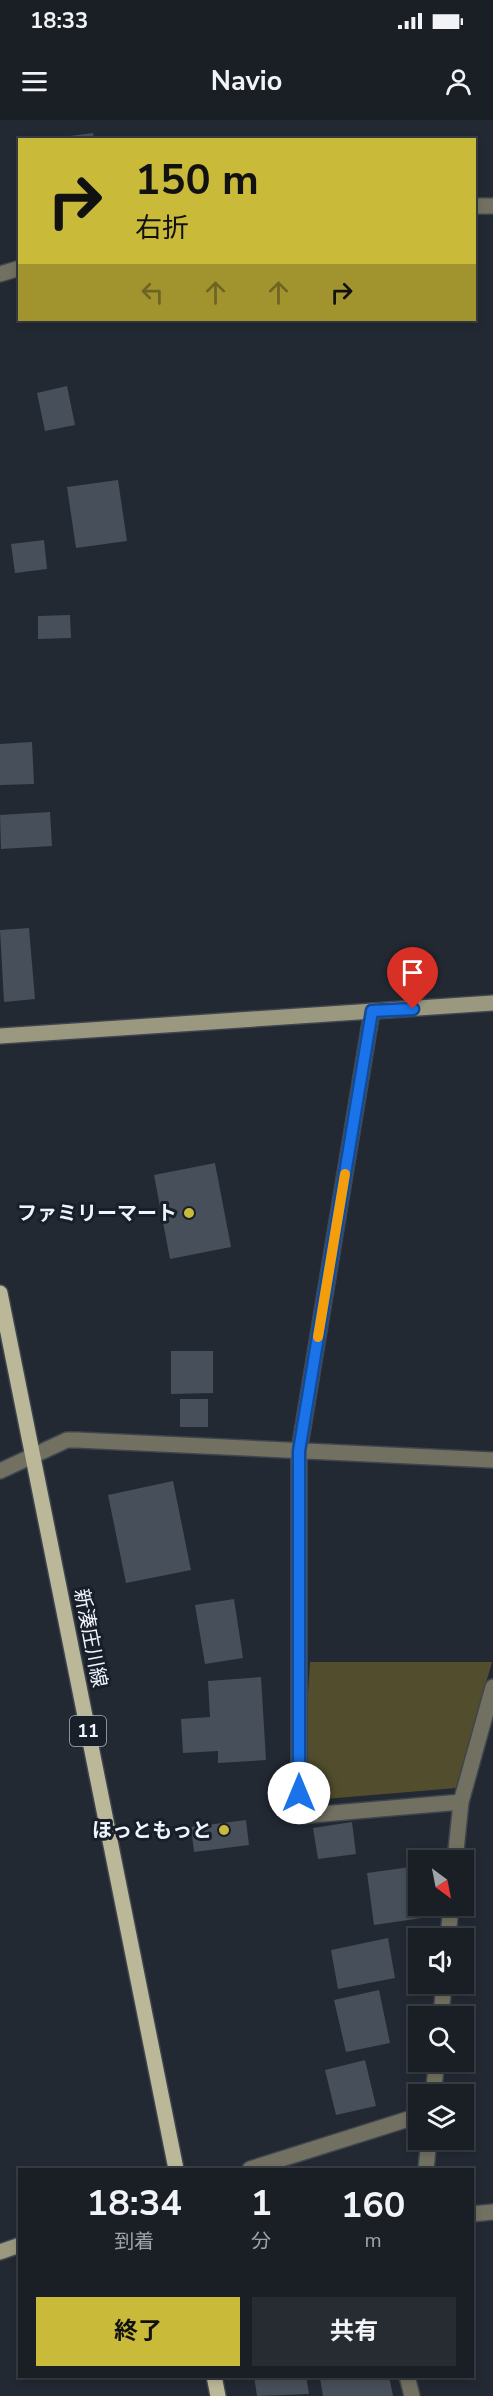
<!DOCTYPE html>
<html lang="ja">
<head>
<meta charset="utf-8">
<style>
  body { margin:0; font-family:"Nunito Sans","Noto Sans JP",sans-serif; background:#272c32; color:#f1f3f6; height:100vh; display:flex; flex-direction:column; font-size:22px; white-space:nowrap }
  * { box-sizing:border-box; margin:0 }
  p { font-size:20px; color:#9fa2a7 }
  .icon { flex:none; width:33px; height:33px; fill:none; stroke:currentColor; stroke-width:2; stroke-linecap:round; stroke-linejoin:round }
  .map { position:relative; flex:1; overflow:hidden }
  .details { position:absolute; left:18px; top:2048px; width:456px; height:210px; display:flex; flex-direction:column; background:#1a1f26; border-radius:0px; box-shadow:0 3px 9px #0003,0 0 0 2px #383d43 }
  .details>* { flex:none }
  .guide { position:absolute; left:18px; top:18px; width:458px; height:183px; border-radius:0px; box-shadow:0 3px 9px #0003,0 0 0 2px #383d43; background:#caba3a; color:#111; overflow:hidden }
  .needle { width:39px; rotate:148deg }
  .tools { position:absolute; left:408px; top:1730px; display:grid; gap:12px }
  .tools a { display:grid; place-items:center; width:66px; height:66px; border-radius:0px; background:#1a1f26; box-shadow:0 3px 9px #0003,0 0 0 2px #383d43; font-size:30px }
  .pin { position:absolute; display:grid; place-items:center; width:51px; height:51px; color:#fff; margin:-62px -26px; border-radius:50% 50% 50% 0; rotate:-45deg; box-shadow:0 0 6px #0007 }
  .pin .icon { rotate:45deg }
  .me { position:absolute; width:66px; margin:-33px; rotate:0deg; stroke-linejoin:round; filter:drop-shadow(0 0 4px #0008) }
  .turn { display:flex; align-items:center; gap:21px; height:126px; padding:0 18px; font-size:27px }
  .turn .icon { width:78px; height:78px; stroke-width:2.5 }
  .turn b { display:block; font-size:42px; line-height:51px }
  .lanes { display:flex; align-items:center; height:57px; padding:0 18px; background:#0003; justify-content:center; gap:30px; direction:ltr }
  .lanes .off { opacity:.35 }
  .eta { display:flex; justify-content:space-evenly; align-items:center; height:102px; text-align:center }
  .eta b { font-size:36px; font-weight:700; line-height:42px }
  .action { display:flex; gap:12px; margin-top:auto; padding:12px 18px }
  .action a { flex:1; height:69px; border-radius:0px; background:#caba3a; color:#111; font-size:24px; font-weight:700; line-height:69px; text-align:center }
  .action a+a { background:#272c32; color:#f1f3f6 }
  .status { display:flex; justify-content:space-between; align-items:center; height:42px; padding:0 30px; background:#1a1f26; direction:ltr }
  .status svg { height:16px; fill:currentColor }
  header { display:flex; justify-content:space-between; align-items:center; height:78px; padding:0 18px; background:#1a1f26; font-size:27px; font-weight:700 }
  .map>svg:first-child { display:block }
</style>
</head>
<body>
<div class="status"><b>18:33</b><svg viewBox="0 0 49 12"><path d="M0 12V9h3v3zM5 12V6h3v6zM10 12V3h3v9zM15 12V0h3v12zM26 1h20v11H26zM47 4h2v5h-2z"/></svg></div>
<header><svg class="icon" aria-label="menu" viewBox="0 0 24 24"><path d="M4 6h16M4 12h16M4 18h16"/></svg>Navio<svg class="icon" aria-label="person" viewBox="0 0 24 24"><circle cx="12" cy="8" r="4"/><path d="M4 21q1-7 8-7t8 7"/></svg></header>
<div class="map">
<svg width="493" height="2276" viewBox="0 0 493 2276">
  <rect width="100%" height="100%" fill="#222933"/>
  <path fill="#524e2d" d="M310,1542H492L456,1668L301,1681Z"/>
  <path fill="#474f5a" d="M93,13L94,20H54V18Z
    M67,266L75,305L45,311L37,273Z
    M118,360L127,421L76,428L67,367Z
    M44,420L47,449L15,453L11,424Z
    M70,495L71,518L38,519V496Z
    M32,622L34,664L0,665V624Z
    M50,692L52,726L1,729L0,695Z
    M29,808L35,879L4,882L0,810Z
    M215,1043L231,1127L170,1139L154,1055Z
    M171,1231H213V1273L171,1274Z
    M180,1279H208V1307H180Z
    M173,1361L191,1450L126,1463L108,1375Z
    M234,1479L243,1538L205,1544L195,1485Z
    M261,1557L266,1640L218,1643V1631L183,1633L181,1599L210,1597L208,1561Z
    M246,1700L249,1725L194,1732L191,1707Z
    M352,1702L356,1734L318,1739L313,1708Z
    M418,1746V1785H435L436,1796L374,1805L367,1753Z
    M388,1818L395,1858L338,1869L331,1830Z
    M379,1870L390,1923L346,1932L334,1880Z
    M365,1940L376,1986L336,1995L325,1950Z
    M254,2256H306L309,2274L257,2276Z
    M329,2256H389L393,2276H323L320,2258Z"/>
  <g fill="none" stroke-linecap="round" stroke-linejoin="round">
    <defs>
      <path id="street" d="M474,86H493
        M0,154L20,148
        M372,891L299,1331V1696L461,1682
        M0,1351L67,1320H77L493,1340
        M455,1740L461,1682L493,1567
        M448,1818L451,1785
        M441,1896L444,1863
        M433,1974L437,1941
        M250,2049L418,1996
        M426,2049L429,2019
        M472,2094L493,2092
        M407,2256L412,2276"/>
      <path id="secondary" d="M0,916L493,883
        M0,2132L20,2125"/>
      <path id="primary" d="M0,1173L176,2049
        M214,2256L218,2276"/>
    </defs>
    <use href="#street" stroke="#3f454f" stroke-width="18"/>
    <use href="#secondary" stroke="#3f454f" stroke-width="18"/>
    <use href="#primary" stroke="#3f454f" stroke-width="18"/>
    <use href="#street" stroke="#717061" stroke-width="15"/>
    <use href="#secondary" stroke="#9b9880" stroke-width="15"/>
    <use href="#primary" stroke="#bbb899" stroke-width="15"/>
  </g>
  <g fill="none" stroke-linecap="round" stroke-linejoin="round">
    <defs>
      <path id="route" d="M299,1673V1331L372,891L413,889"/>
    </defs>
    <use href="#route" stroke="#114b97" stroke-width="15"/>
    <use href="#route" stroke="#1a73e8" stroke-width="10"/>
    <path stroke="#f59e0b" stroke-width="10" d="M318,1217L345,1054"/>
  </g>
  <g fill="#caba3a" stroke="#181f29" stroke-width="2">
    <circle cx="189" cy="1093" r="6"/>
    <circle cx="224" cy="1710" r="6"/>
  </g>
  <g text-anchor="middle" stroke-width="6" stroke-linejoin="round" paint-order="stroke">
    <rect fill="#181f29" stroke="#afb4bc" stroke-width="1.5" x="70" y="1596" width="36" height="30" rx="4.5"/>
    <g font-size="18" font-weight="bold" fill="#f0f4fb">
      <text x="88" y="1617">11</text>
    </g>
    <g font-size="20" font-weight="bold" fill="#f0f4fb" stroke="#181f29" text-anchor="end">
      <text x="177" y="1100">ファミリーマート</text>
      <text x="212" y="1717">ほっともっと</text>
    </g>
    <g font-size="20" fill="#f0f4fb" stroke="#181f29">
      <text transform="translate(91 1518) rotate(79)" y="7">新湊庄川線</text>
    </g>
  </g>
</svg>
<div class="tools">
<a><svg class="needle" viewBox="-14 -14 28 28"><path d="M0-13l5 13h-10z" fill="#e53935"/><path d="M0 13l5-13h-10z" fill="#9fa2a7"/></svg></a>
<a><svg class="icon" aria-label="sound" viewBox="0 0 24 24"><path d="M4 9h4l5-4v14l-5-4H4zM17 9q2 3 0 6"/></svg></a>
<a><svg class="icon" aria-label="search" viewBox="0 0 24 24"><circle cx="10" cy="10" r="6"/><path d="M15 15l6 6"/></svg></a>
<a><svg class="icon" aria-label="layers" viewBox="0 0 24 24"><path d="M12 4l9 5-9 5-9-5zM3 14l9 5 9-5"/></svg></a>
</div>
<div class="pin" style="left:413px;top:889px;background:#d93025"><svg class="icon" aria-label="arrive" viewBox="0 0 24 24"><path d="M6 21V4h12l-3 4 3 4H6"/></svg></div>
<svg class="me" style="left:299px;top:1673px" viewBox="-20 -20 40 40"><circle r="19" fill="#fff"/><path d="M0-13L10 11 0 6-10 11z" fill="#1a73e8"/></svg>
<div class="guide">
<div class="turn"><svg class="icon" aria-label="right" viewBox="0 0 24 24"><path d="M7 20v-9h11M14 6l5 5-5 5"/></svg><div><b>150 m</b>右折</div></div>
<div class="lanes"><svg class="icon off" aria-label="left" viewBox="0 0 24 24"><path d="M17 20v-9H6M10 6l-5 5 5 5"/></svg><svg class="icon off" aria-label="ahead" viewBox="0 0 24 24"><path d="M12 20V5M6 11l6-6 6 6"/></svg><svg class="icon off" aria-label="ahead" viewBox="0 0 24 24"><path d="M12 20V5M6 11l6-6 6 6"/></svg><svg class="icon" aria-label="right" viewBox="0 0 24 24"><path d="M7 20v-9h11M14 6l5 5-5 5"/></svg></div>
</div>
<section class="details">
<div class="eta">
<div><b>18:34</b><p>到着</p></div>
<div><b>1</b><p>分</p></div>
<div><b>160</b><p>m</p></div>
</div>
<div class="action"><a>終了</a><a>共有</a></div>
</section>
</div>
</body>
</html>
